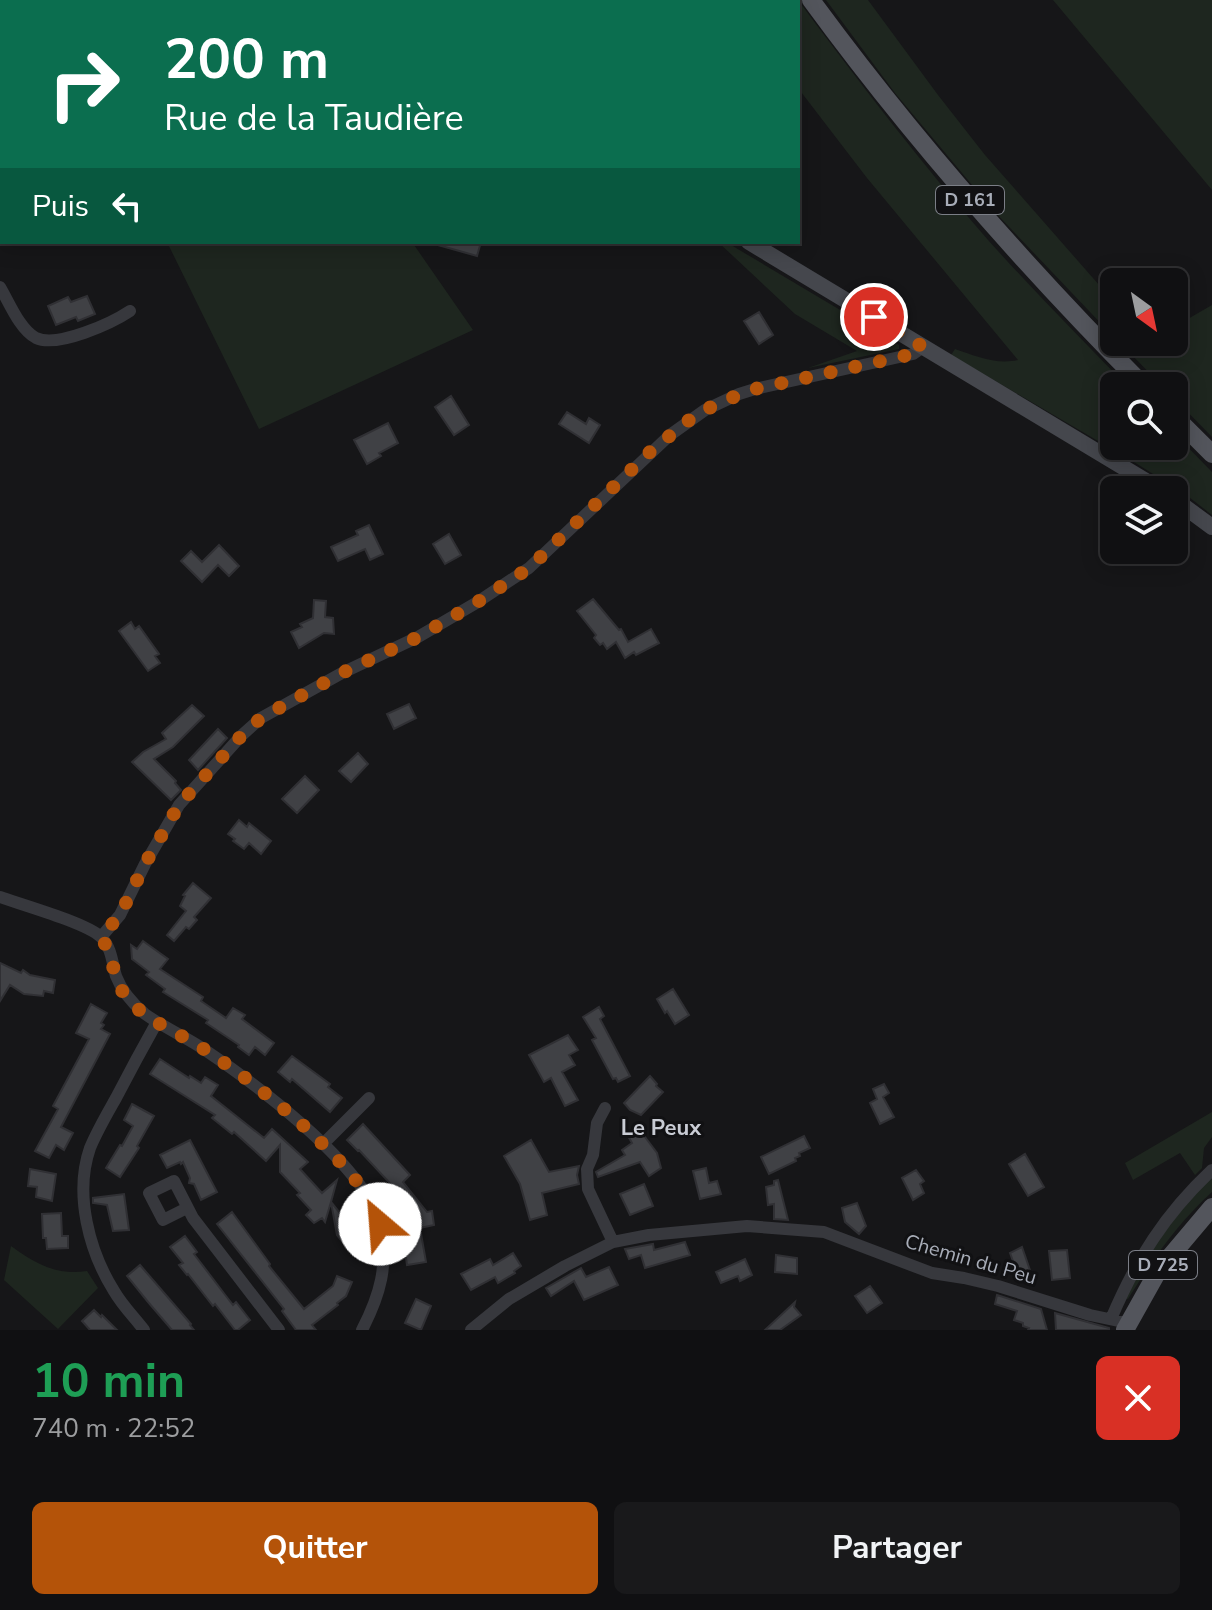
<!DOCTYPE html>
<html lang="fr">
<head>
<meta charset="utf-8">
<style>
  body { margin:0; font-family:"Nunito Sans",sans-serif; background:#19191b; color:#f1f3f6; height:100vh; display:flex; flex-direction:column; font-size:30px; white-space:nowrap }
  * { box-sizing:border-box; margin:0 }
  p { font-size:26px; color:#9c9d9f }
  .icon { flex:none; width:44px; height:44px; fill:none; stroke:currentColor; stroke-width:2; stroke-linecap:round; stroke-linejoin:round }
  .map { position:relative; height:1330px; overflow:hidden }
  .side { display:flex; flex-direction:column; background:#101012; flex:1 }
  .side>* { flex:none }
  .banner { position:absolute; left:0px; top:0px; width:800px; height:244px; box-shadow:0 4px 20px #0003,0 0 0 2px #303032; background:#0b6e4f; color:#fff; overflow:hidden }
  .needle { width:52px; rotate:147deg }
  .fabs { position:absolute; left:1100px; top:268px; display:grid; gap:16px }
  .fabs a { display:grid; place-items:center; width:88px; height:88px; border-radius:12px; background:#101012; box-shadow:0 4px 20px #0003,0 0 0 2px #303032; font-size:40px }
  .pin { position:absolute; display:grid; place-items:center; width:68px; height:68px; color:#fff; margin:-34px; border:4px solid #fff; border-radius:50%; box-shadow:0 2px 8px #0007 }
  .me { position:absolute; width:88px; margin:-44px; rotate:333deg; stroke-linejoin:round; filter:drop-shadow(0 0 6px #0008) }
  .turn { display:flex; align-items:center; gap:28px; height:168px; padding:0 32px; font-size:36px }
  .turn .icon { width:104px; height:104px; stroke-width:2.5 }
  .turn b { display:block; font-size:56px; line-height:68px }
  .then { display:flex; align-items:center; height:76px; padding:0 32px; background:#0003; gap:16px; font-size:30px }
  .round { display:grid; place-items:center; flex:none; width:84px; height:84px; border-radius:12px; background:#19191b }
  .headline { display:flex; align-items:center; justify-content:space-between; height:136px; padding:0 32px }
  h1 { font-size:48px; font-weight:700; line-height:60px; color:#1e9e55 }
  .button { display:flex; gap:16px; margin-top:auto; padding:16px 32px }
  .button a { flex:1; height:92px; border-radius:12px; background:#b45309; color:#fff; font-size:32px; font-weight:700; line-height:92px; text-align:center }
  .button a+a { background:#19191b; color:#f1f3f6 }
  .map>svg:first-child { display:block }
</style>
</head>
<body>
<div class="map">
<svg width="1212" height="1330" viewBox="0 0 1212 1330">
  <rect width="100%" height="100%" fill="#161618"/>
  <path fill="#1e261f" d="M746,0H798C859,82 921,163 988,240C1033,290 1080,338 1127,386H1114V446H1174V433L1212,472V515L1185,494L1134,462L951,355L955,349C976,356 996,365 1018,360L867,178L798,88V2H747Z
    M826,0H868L938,95L985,155L1114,302V331L1110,333L993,210L895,93Z
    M1053,0H1212V190Z
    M167,242H412L473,330L259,429Z
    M718,242H726L899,345V349L808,368L857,351L795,314Z
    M1212,305V437L1174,398V386H1162L1130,353L1148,342H1174V327Z
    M1212,1112V1137L1204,1148L1202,1168L1195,1175L1180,1153L1133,1180L1125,1163Z
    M1212,1177V1192C1178,1223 1152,1260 1128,1299L1125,1298L1153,1248L1188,1201Z
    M11,1246C34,1263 57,1276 87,1271L98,1288L58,1329L4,1280Z"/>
  <path fill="#404145" stroke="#303034" stroke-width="2" d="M439,242H481L477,256L438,245Z
    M87,296L95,314L78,321L76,317L56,325L48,306L68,297L71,302Z
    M759,312L773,335L759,344L744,321Z
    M451,396L469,425L454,435L435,407Z
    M567,412L586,424L589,418L600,425L589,443L559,424Z
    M388,423L398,443L379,453L381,456L367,464L354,440Z
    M369,525L383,554L370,560L365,549L338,561L331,547L358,535L356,531Z
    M449,534L461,555L445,564L433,544Z
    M219,545L239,566L229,576L218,565L202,582L181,561L191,551L202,562Z
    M593,599L619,630L621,629L628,642L651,629L659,643L636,655L634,652L625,658L616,642L607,649L603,643L600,645L594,638L596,635L577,611Z
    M314,600L326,601L325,617L333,618L334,634L324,633L299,648L291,632L302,627L300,624L313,618Z
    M131,622L135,629L139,626L159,654L155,656L160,663L148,671L119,631Z
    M409,704L416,718L394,729L387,714Z
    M192,705L204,716L173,747L154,759L176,781L175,783L181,790L171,800L132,762L143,752L166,739L162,733Z
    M218,729L227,738L198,770L189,760Z
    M358,753L368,764L351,782L339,771Z
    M305,776L319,790L297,813L282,799Z
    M239,820L247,827L249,823L271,841L261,854L249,843L244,849L233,841L235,839L228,834Z
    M193,883L211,898L194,917L197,920L189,929L186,927L174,941L167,935L186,911L180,906L185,896L183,895Z
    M143,941L168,959L160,969L203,997L201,1001L226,1018L233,1008L245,1015L242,1019L274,1043L265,1055L255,1047L249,1055L238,1047L239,1045L206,1023L208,1020L163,992L165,989L146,975L149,972L132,959L131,945L137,949Z
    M0,963L21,973L23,970L30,975L55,980L53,993L44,991L43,996L24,994L10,985L0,1001Z
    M673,989L689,1015L675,1024L667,1011L665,1013L657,999Z
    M91,1004L107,1013L101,1023L104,1025L101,1029L110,1034L61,1127L73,1133L64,1150L56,1145L49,1158L35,1151L58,1109L53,1106L89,1039L76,1033Z
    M599,1007L604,1016L600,1019L630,1076L618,1082L616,1078L613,1079L592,1040L596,1038L583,1017Z
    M568,1035L578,1050L569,1055L575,1065L562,1072L578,1100L565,1106L551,1078L544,1082L529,1055Z
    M292,1056L330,1084L328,1087L342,1098L330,1112L292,1079L290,1082L278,1072Z
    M160,1059L189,1078L190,1076L201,1083L205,1077L218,1085L211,1096L264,1138L272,1129L308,1162L300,1169L322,1193L337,1180L331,1202L352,1228L355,1247L347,1248L337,1235L331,1202L325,1222L322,1218L314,1223L306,1215L311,1210L297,1195L300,1193L280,1172V1145L266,1161L234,1132L232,1134L212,1118L215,1115L150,1074Z
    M650,1076L657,1084L656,1086L663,1092L641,1115L630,1110L624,1103Z
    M884,1084L889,1093L883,1097L894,1117L880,1124L870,1103L877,1099L873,1089Z
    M132,1104L154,1116L137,1146L139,1148L120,1177L106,1168L120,1145L122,1146L133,1126L124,1120Z
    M363,1124L410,1175L403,1182L427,1212L432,1211L434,1225L420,1228L426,1262L407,1265L403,1236L410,1235L407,1218L392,1200L400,1194L359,1150L358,1151L347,1140Z
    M639,1129L657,1153L661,1168L649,1176L640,1162L598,1177L596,1172L625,1155L622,1150L632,1143L628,1136Z
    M804,1136L810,1148L799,1153L800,1156L795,1158L796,1161L769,1174L761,1157Z
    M190,1140L217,1192L201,1200L194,1184L189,1183L190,1178L183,1162L181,1164L180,1162L167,1168L160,1155Z
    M531,1140L549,1172L579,1166L577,1175L579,1184L542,1193L547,1215L530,1220L520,1184L504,1156Z
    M1025,1154L1044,1187L1028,1196L1009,1164Z
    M706,1168L709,1183L717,1181L721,1194L700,1199L693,1171Z
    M30,1169L56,1174L52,1201L36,1197L37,1187L28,1186Z
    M916,1170L924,1181L920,1184L924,1193L913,1200L902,1178Z
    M778,1180L788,1220L774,1219V1204L768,1205L766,1187L774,1185V1181Z
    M644,1184L653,1206L630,1215L620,1194Z
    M124,1194L129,1230L113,1231L107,1205L93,1203V1198Z
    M857,1203L866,1226L859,1234L845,1222L842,1208Z
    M232,1212L270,1264L269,1266L304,1309L333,1286L337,1276L352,1282L346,1296L337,1303L338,1305L312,1325L316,1330H296L282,1311L284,1309L217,1224Z
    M61,1213L62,1236H68V1248L47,1249L46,1238H43L42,1214Z
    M185,1236L197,1252L194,1254L226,1296L233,1305L236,1302L250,1320L238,1330H235L215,1304L213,1306L188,1274L187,1275L179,1265L183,1263L170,1247Z
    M685,1242L690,1255L645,1268L641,1255L629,1259L625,1249L653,1244L654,1250Z
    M1022,1247L1032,1276L1020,1280L1010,1253Z
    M1067,1250L1070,1278L1052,1280L1049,1251Z
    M513,1253L521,1266L514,1271L515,1273L498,1283L495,1277L471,1290L461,1274L490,1259L493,1265Z
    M776,1255L797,1258V1274L775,1272Z
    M745,1259L752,1275L740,1281L738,1276L721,1283L716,1272Z
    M140,1265L191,1324L190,1325L194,1330H172L148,1302L127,1276Z
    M609,1267L618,1285L584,1300L574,1281L551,1296L546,1288L581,1268L586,1277Z
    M870,1286L882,1303L867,1313L855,1296Z
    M997,1295L1041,1309L1047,1330H1028L1029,1328L1023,1326V1323L1014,1320L1017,1311L995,1304Z
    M416,1299L431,1306L421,1330L405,1323Z
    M795,1302L794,1307L801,1315L780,1330H765Z
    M94,1310L101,1317L102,1315L117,1330H90L82,1321Z
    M1055,1313L1109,1328V1330H1056Z"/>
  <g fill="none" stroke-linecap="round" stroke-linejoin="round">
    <path stroke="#37383d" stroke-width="6" d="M368,0L370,2"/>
    <path stroke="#37383d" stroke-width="12" d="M0,287C9,302 20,330 36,338C58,348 112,323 130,311
      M0,897C23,905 86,923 101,937C112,948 112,963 116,976C122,992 132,1003 145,1014C163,1027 184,1036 202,1048C253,1082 366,1165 380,1225C389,1265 380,1295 362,1330
      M101,937L120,915L145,864L179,805L241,736L261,718L342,673L418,637L476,603L529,568L670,435L705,410L739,394L755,389L913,354L923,347
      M605,1108L597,1123L593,1155L587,1169L588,1189L613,1242
      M323,1144L369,1098
      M187,1208L163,1220L149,1193L174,1181L193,1218L279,1330
      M1111,1319C1136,1260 1165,1214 1212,1170
      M144,1330C134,1317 122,1305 114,1291C89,1251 74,1194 90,1148C97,1131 107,1114 116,1098C129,1073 143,1047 157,1022
      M471,1330L509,1299L565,1266L613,1242L649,1235L747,1226L824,1232L932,1273L964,1278L998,1286L1090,1315L1128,1323"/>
    <path stroke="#45474d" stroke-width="16" d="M0,194H2
      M749,242L1161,490
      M1174,499L1212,527"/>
    <path stroke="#53555c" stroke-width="18" d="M811,0C912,138 1024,265 1144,386
      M1174,416L1212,454
      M1125,1330L1158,1271L1212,1207"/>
  </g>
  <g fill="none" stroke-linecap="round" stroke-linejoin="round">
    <path stroke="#b45309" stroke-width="14" stroke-dasharray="0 25.2" d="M380,1224C376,1215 373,1205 367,1196C351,1171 328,1149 306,1128C272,1098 237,1070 199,1046C175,1031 146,1020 128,999C113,982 114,957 101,937L120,915L145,864L179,805L241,736L261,718L342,673L418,637L476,603L529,568L651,451L688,421L705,410L723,401L755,389L913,354L923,347L874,317"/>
  </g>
  <g text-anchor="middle" stroke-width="6" stroke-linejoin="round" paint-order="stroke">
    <g fill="#111113" stroke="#7b7e86" stroke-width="2">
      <rect x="936" y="186" width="68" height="28" rx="6"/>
      <rect x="1129" y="1251" width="68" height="28" rx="6"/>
    </g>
    <g font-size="18" font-weight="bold" fill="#a8adb8">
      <text x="970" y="206">D 161</text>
      <text x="1163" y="1271">D 725</text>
    </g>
    <g font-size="20" fill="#a8adb8" stroke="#111113">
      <text transform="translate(971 1259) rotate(16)" y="7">Chemin du Peu</text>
    </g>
    <g font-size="22" font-weight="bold" fill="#c9ccd4" stroke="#111113">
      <text x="661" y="1135">Le Peux</text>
    </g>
  </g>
</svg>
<div class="fabs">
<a><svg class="needle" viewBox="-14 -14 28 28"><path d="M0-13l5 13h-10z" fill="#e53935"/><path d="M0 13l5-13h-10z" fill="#9c9d9f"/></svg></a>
<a><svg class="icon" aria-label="search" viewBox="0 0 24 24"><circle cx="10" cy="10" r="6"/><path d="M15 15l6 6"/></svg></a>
<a><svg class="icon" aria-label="layers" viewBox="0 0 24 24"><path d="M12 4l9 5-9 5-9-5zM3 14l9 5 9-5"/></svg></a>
</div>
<div class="pin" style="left:874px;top:317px;background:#d93025"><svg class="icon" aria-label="arrive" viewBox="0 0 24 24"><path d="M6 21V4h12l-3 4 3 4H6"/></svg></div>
<svg class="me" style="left:380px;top:1224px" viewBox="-20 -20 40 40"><circle r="19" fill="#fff"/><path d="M0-13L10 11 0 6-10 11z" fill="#b45309"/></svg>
<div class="banner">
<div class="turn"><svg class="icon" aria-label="right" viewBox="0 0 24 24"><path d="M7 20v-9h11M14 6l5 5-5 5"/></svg><div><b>200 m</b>Rue de la Taudière</div></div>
<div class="then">Puis<svg class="icon" aria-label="left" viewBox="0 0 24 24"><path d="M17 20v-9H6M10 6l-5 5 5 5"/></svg></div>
</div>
</div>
<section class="side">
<div class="headline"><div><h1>10 min</h1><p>740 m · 22:52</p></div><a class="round" style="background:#d93025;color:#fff"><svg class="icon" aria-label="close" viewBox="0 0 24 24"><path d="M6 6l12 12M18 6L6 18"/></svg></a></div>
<div class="button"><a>Quitter</a><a>Partager</a></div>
</section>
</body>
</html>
